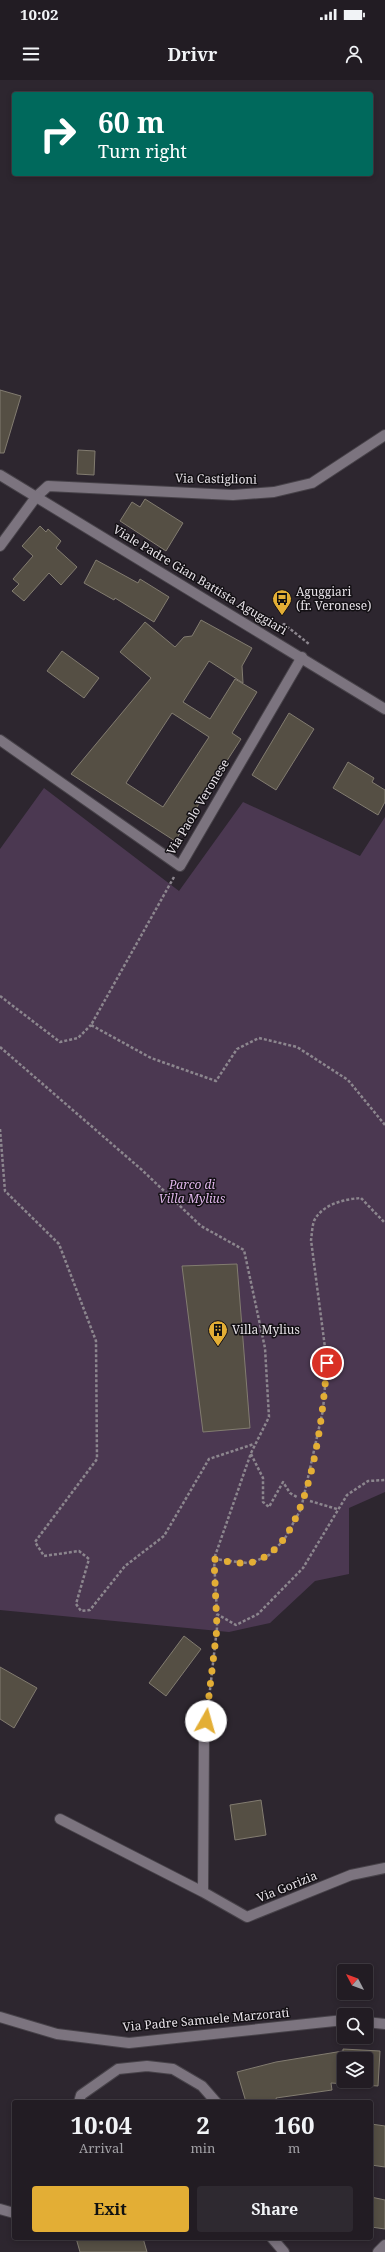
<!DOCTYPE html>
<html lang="en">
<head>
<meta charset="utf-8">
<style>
  body { margin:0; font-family:"Noto Serif",serif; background:#2e2930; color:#f1f3f6; height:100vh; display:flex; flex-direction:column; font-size:15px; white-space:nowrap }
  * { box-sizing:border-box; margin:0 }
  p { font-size:13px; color:#a2a1a6 }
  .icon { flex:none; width:22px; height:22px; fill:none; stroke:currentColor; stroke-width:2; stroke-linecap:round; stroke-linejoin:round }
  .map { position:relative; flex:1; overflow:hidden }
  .side { position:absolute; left:12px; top:2020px; width:361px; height:140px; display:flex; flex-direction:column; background:#221c23; border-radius:4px; box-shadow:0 2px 6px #0003,0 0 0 1px #3f3a41 }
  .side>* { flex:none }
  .hud { position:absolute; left:12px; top:12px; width:361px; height:84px; border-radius:4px; box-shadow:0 2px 6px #0003,0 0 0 1px #3f3a41; background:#00695c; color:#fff; overflow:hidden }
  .needle { width:26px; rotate:311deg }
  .tools { position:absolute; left:337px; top:1884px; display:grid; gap:8px }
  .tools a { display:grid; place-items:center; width:36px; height:36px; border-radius:4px; background:#221c23; box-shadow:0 2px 6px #0003,0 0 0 1px #3f3a41; font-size:20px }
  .pin { position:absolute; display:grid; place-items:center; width:34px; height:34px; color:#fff; margin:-17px; border:2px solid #fff; border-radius:50%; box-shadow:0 1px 4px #0007 }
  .me { position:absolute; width:44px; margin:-22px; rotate:7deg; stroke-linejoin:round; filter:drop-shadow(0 0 3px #0008) }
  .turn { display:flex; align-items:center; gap:14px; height:84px; padding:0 20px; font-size:18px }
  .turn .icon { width:52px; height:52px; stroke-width:2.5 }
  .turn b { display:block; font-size:28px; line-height:34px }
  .eta { display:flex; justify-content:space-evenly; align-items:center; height:68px; text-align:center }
  .eta b { font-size:24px; font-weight:700; line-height:28px }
  .cta { display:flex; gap:8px; margin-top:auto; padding:8px 20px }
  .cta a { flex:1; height:46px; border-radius:4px; background:#e3ae35; color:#111; font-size:16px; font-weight:700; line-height:46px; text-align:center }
  .cta a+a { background:#2e2930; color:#f1f3f6 }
  .status { display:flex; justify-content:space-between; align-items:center; height:28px; padding:0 20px; background:#221c23; direction:ltr }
  .status svg { height:11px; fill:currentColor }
  header { display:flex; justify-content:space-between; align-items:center; height:52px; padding:0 20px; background:#221c23; font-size:18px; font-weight:700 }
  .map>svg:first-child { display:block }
</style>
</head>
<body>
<div class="status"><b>10:02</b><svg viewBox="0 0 49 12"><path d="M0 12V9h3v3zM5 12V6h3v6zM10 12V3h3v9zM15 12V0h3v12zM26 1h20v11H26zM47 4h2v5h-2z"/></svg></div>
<header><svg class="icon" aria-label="menu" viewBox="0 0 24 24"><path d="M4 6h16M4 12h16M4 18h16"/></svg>Drivr<svg class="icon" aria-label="person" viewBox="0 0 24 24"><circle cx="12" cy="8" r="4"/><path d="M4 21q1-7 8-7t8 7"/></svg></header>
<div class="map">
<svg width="385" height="2172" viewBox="0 0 385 2172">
  <rect width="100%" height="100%" fill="#2d262f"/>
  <path fill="#4b3851" d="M44,708L179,811L243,722L360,776L385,737V1412L349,1428V1494L315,1501L270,1543L229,1552L0,1530V769Z"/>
  <path fill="#554f44" stroke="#827c70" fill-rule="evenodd" d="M0,310L21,316L4,373H0Z
    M78,370L95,371L94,395L77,394Z
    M145,419L183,443L166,471L120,441L132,422L140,427Z
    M40,446L46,452L48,449L61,461L56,468L77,487L61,505L49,493L24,521L12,511L19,504L13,499L33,476L22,466Z
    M96,480L138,503L140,499L169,517L154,542L115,518L114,520L84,503Z
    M201,540L252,568L242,586L243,603L209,581L183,622L210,639L235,599L257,612L232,653L241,659L175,761L71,694L151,598L120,572L145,542L175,567L184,557L192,556ZM172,633L209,657L163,727L126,703Z
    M62,571L99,598L84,618L47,591Z
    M289,633L314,649L276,710L252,695Z
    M348,682L374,698L372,702L385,710V722L378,735L333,708Z
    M237,1184L250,1348L203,1352L182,1186Z
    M184,1556L201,1569L166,1616L149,1603Z
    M0,1587L37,1608L14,1648L0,1639Z
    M261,1720L266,1755L235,1760L230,1725Z
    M343,1969L380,1971L378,2006L331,2003L332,2010L276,2018L277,2022H246L237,1992L276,1982L343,1971ZM344,1979H366V2001H344Z
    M371,2044L385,2046V2087L371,2085Z
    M371,2117L385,2120V2149L371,2147Z
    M76,2158H143L147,2172H80Z"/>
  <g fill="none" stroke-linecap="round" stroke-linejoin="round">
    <defs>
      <path id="lane" d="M79,2022L81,2015L118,1989L147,1986L173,1989L202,2006L216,2022
        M0,2129L14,2133"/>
      <path id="street" d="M0,466L36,417L48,406L233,415L274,412L312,403L385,355
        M0,660L180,786L302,577
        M60,1739L203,1812L247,1837L351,1795L385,1788
        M203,1812L204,1657
        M0,1937L57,1954L129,1963L344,1940
        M366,1942L385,1944
        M272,2158L284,2172
        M378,2172L385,2165"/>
      <path id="secondary" d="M0,395L385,629"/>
    </defs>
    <use href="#lane" stroke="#474249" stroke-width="12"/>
    <use href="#street" stroke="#474249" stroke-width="12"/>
    <use href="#secondary" stroke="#474249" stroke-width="12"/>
    <path stroke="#8c868e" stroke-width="2.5" stroke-dasharray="3 2" stroke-linecap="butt" d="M280,549L284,544L309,564
      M174,797L91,945L151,978L216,1001L237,969L259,958L297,967L348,1000L385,1045
      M0,916L60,962L78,958L91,945
      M0,967L142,1090L201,1146L244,1170L265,1268L269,1337L251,1373L214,1479L217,1534L236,1545L258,1534L303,1488L347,1415L368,1401L385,1400
      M0,1049L5,1111L59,1164L96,1261L97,1379L35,1462L44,1476L79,1471L89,1479L76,1524L81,1531L90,1530L125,1486L164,1456L209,1379L254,1364
      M251,1374L263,1398V1422L269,1427L283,1402L290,1413L297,1417
      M310,1421L337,1429
      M214,1479L247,1483L256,1481L269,1475L284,1460L301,1429L323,1330L327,1283L311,1160C312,1154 312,1147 314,1141C322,1124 345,1119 361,1118L385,1143
      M206,1645L217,1548V1535"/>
    <use href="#lane" stroke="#7c747f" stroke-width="10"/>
    <use href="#street" stroke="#7c747f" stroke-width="10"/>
    <use href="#secondary" stroke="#7c747f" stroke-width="10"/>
  </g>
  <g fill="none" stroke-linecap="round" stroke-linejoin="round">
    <path stroke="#e3ae35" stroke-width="7" stroke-dasharray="0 12.6" d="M206,1641L217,1548L214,1479C227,1481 244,1486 256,1481C311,1463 323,1333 327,1283"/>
  </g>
  <defs>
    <symbol id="bus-pin" viewBox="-11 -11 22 30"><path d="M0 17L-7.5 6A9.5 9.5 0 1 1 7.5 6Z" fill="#e3ae35" stroke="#131014"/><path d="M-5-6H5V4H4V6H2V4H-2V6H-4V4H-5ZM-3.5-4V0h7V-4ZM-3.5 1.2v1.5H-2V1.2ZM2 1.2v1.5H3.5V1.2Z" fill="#111"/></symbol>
    <symbol id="building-pin" viewBox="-11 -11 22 30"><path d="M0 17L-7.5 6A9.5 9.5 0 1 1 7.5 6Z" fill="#e3ae35" stroke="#131014"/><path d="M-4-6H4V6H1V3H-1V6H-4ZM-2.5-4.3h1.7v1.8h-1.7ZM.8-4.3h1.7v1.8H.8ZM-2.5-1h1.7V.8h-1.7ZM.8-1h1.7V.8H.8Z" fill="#111"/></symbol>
  </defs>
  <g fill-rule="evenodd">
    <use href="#bus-pin" x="271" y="508" width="22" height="30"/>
    <use href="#building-pin" x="207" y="1239" width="22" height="30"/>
  </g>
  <g text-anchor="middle" stroke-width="3" stroke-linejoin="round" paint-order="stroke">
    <g font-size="12" fill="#e7e2e8" stroke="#131014">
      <text transform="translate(216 399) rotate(1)" y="4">Via Castiglioni</text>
      <text transform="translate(200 500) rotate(31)" y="4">Viale Padre Gian Battista Aguggiari</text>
      <text transform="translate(198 727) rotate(-59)" y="4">Via Paolo Veronese</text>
      <text transform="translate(287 1807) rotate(-22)" y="4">Via Gorizia</text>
      <text transform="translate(206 1940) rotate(-5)" y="4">Via Padre Samuele Marzorati</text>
    </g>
    <g font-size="12" fill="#e7e2e8" stroke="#131014" text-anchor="start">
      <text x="296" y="516">Aguggiari<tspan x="296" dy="14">(fr. Veronese)</tspan></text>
      <text x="232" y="1254">Villa Mylius</text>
    </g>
    <g font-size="12" font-style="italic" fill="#deb5e9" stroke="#131014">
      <text x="192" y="1109">Parco di<tspan x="192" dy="14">Villa Mylius</tspan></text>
    </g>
  </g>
</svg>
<div class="tools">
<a><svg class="needle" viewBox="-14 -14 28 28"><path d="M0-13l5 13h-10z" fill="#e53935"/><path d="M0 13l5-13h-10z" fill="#a2a1a6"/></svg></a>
<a><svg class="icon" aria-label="search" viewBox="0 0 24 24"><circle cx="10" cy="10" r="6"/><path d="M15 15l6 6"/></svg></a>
<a><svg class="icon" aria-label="layers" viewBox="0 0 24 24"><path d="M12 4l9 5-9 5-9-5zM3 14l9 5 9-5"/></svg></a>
</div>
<div class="pin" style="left:327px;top:1283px;background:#d93025"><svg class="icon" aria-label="arrive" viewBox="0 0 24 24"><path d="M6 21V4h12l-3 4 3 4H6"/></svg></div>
<svg class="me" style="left:206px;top:1641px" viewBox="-20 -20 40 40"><circle r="19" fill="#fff"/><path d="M0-13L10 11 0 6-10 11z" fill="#e3ae35"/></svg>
<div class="hud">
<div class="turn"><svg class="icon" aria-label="right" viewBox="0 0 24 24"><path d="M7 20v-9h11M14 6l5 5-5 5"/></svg><div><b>60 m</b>Turn right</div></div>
</div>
<section class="side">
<div class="eta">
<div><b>10:04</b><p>Arrival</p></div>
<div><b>2</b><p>min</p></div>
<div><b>160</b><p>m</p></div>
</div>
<div class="cta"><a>Exit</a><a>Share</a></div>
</section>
</div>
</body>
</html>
